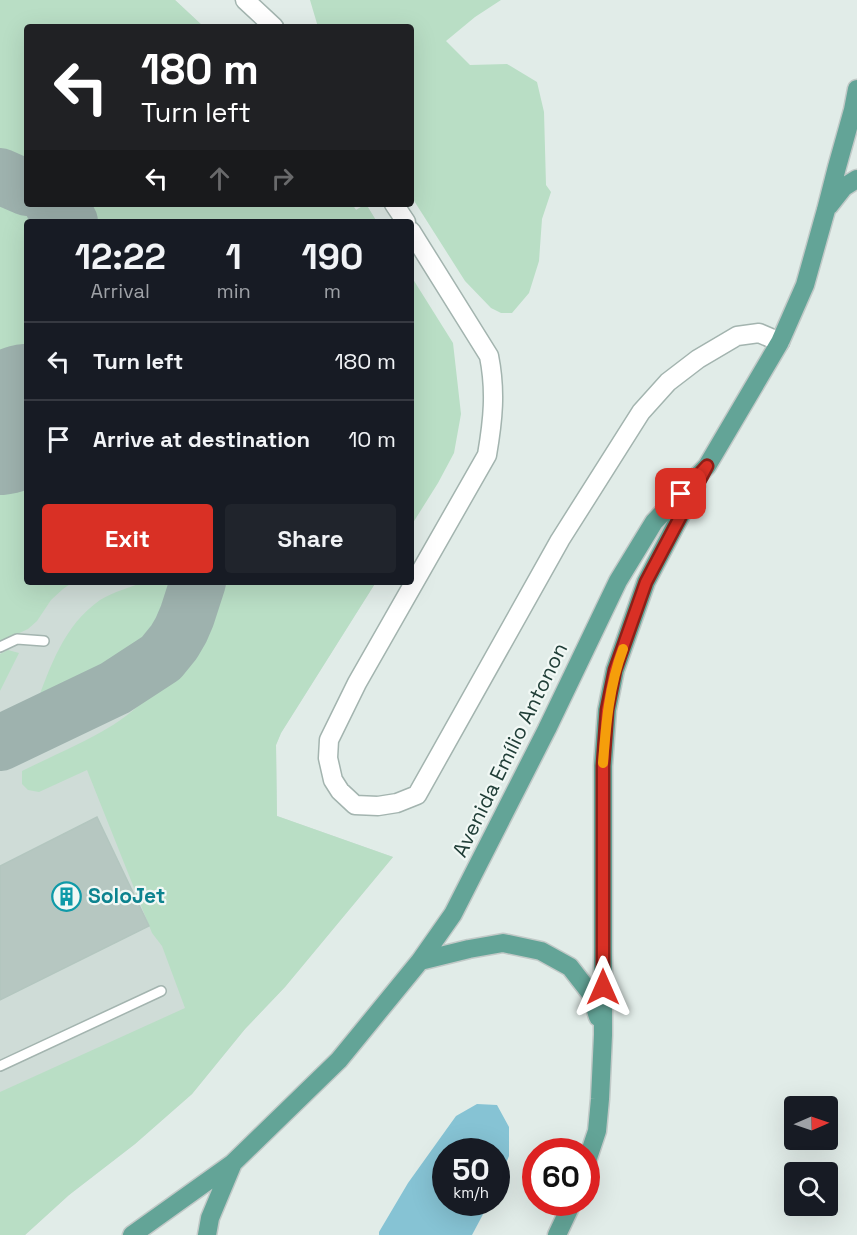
<!DOCTYPE html>
<html lang="en">
<head>
<meta charset="utf-8">
<style>
  body { margin:0; font-family:"Space Grotesk",sans-serif; background:#20242c; color:#f1f3f6; height:100vh; display:flex; flex-direction:column; font-size:22px; white-space:nowrap }
  * { box-sizing:border-box; margin:0 }
  p { font-size:20px; color:#9ea1a6 }
  .icon { flex:none; width:33px; height:33px; fill:none; stroke:currentColor; stroke-width:2; stroke-linecap:round; stroke-linejoin:round }
  .map { position:relative; flex:1; overflow:hidden }
  .panel { position:absolute; left:24px; top:219px; width:390px; height:366px; display:flex; flex-direction:column; background:#171b24; border-radius:6px; box-shadow:0 6px 24px #0002 }
  .panel>* { flex:none }
  .hud { position:absolute; left:24px; top:24px; width:390px; height:183px; border-radius:6px; box-shadow:0 6px 24px #0002; background:#202124; color:#fff; overflow:hidden }
  .needle { width:39px; rotate:88deg }
  .tools { position:absolute; left:784px; top:1096px; display:grid; gap:12px }
  .tools a { display:grid; place-items:center; width:54px; height:54px; border-radius:6px; background:#171b24; box-shadow:0 6px 24px #0002; font-size:30px }
  .speed { position:absolute; left:432px; top:1138px; display:flex; gap:12px; font-size:30px; font-weight:700; text-align:center }
  .speed>* { display:grid; place-content:center; width:78px; height:78px; border-radius:50%; background:#171b24; box-shadow:0 6px 24px #0002; line-height:1 }
  .speed small { font-size:15px; font-weight:400 }
  .speed .limit { border:9px solid #d22; background:#fff; color:#111 }
  .pin { position:absolute; display:grid; place-items:center; width:51px; height:51px; color:#fff; margin:-26px; border-radius:12px; box-shadow:0 3px 9px #0006 }
  .me { position:absolute; width:66px; margin:-33px; rotate:0deg; stroke-linejoin:round; filter:drop-shadow(0 0 4px #0008) }
  .turn { display:flex; align-items:center; gap:21px; height:126px; padding:0 18px; font-size:27px }
  .turn .icon { width:78px; height:78px; stroke-width:2.5 }
  .turn b { display:block; font-size:42px; line-height:51px }
  .lanes { display:flex; align-items:center; height:57px; padding:0 18px; background:#0003; justify-content:center; gap:30px; direction:ltr }
  .lanes .off { opacity:.35 }
  .eta { display:flex; justify-content:space-evenly; align-items:center; height:102px; text-align:center }
  .eta b { font-size:36px; font-weight:800; line-height:42px }
  .cta { display:flex; gap:12px; margin-top:auto; padding:12px 18px }
  .cta a { flex:1; height:69px; border-radius:6px; background:#d93025; color:#fff; font-size:24px; font-weight:800; line-height:69px; text-align:center }
  .cta a+a { background:#20242c; color:#f1f3f6 }
  ul { padding:0; list-style:none }
  li { display:flex; align-items:center; gap:18px; height:78px; padding:0 18px; border-top:2px solid #363941 }
  li div { flex:1 }
  li b { display:block; font-size:22px }
  li em { font-style:normal }
  .map>svg:first-child { display:block }
</style>
</head>
<body>
<div class="map">
<svg width="857" height="1235" viewBox="0 0 857 1235">
  <rect width="100%" height="100%" fill="#e1ece8"/>
  <path fill="#cfdcd7" d="M0,0H175L204,27H27V204H352L356,210L366,204L377,222H27V582H376L281,733L276,745L277,816L393,857L285,987L245,1029L192,1094L135,1144L69,1195L25,1235H0Z"/>
  <path fill="#b9dec5" d="M0,0H175L204,27H27V172L14,165L0,160Z
    M310,0H501L475,17L446,41L470,65L507,64L537,82L544,112L546,185L551,192L542,219L539,261L529,293L512,313H501L491,308L465,281L411,196V27H318Z
    M0,195L13,200L45,222H27V360L0,373Z
    M74,204H352L356,210L366,204L377,222H92Z
    M411,276L453,343L461,414L454,453L438,483L411,526Z
    M27,465V582H73L63,589L51,600L37,621L28,629L0,642V478Z
    M143,582H180C175,601 169,622 157,638C150,648 139,654 128,661C99,679 68,692 36,705C50,667 64,625 100,600C113,592 129,588 143,582Z
    M217,582H376L281,733L276,745L277,816L393,857L285,987L245,1029L192,1094L135,1144L69,1195L25,1235H0V1092L185,1008L162,946L152,933L87,770L39,792L28,790L22,784V771C52,756 84,743 113,725C149,702 191,657 206,618C210,606 214,594 217,582Z
    M8,650L19,653L0,691V654Z"/>
  <path fill="#86c3d4" d="M477,1104L497,1105L509,1127V1156L497,1185L496,1152H446V1203H489L472,1235H379V1232L408,1183L456,1116Z"/>
  <g fill="none" stroke-linecap="round" stroke-linejoin="round">
    <path stroke="#9eb2ae" stroke-width="56" d="M0,176L27,188
      M52,204L58,209L70,222
      M0,743L115,688L161,658L174,642L181,630L187,616L198,582"/>
    <path stroke="#9eb2ae" stroke-width="138" d="M0,426L27,413"/>
  </g>
  <path fill="#b6c7c1" stroke="#b3c6bf" stroke-width="1.5" d="M97,817L149,926L0,1000V866Z"/>
  <g fill="none" stroke-linecap="round" stroke-linejoin="round">
    <defs>
      <path id="service" d="M0,647L17,639L44,641
        M0,1066L161,991"/>
      <path id="minor" d="M245,0L274,27
        M394,204L406,222
        M411,231L489,356C496,391 493,420 487,455L357,683L329,740L328,758L333,780L340,791L355,805L378,806L397,803L417,795L560,540L641,412L668,382L698,359L737,336L759,333L780,342"/>
      <path id="primary" d="M829,206L844,187L857,179
        M420,961L469,949L503,943L541,951L570,967L591,994L598,1017
        M586,1164L597,1131L600,1099L603,1035V766L607,710L615,670L646,582L696,486
        M132,1235L233,1163L339,1060L420,961L453,914L547,729L618,581L654,522L707,466L780,342L805,285L826,210L837,167L853,110L857,89
        M207,1235L210,1218L233,1163
        M557,1235L572,1203"/>
    </defs>
    <use href="#service" stroke="#a3b4af" stroke-width="12"/>
    <use href="#minor" stroke="#a3b4af" stroke-width="21"/>
    <use href="#primary" stroke="#c1c9c7" stroke-width="21"/>
    <use href="#service" stroke="#fff" stroke-width="9"/>
    <use href="#minor" stroke="#fff" stroke-width="18"/>
    <use href="#primary" stroke="#63a497" stroke-width="18"/>
  </g>
  <g fill="none" stroke-linecap="round" stroke-linejoin="round">
    <defs>
      <path id="route" d="M603,987V766L607,710L615,670L646,582L707,466L681,494"/>
    </defs>
    <use href="#route" stroke="#8d1f18" stroke-width="15"/>
    <use href="#route" stroke="#d93025" stroke-width="10"/>
    <path stroke="#f59e0b" stroke-width="10" d="M603,763C606,724 609,686 623,649"/>
  </g>
  <defs>
    <symbol id="building-ring" viewBox="-11 -11 22 22"><circle r="9.5" fill="#f1f8f5" stroke="#0f9aa8" stroke-width="1.5"/><path d="M-4-6H4V6H1V3H-1V6H-4ZM-2.5-4.3h1.7v1.8h-1.7ZM.8-4.3h1.7v1.8H.8ZM-2.5-1h1.7V.8h-1.7ZM.8-1h1.7V.8H.8Z" fill="#0f9aa8"/></symbol>
  </defs>
  <g fill-rule="evenodd">
    <use href="#building-ring" x="50" y="880" width="33" height="33"/>
  </g>
  <g text-anchor="middle" stroke-width="4.5" stroke-linejoin="round" paint-order="stroke">
    <g font-size="21" fill="#203e37" stroke="#f1f8f5">
      <text transform="translate(510 750) rotate(-64)" y="7">Avenida Emílio Antonon</text>
    </g>
    <g font-size="21" font-weight="bold" fill="#0d838f" stroke="#f1f8f5" text-anchor="start">
      <text x="88" y="903">SoloJet</text>
    </g>
  </g>
</svg>
<div class="tools">
<a><svg class="needle" viewBox="-14 -14 28 28"><path d="M0-13l5 13h-10z" fill="#e53935"/><path d="M0 13l5-13h-10z" fill="#9ea1a6"/></svg></a>
<a><svg class="icon" aria-label="search" viewBox="0 0 24 24"><circle cx="10" cy="10" r="6"/><path d="M15 15l6 6"/></svg></a>
</div>
<div class="speed"><div>50<small>km/h</small></div><div class="limit">60</div></div>
<div class="pin" style="left:681px;top:494px;background:#d93025"><svg class="icon" aria-label="arrive" viewBox="0 0 24 24"><path d="M6 21V4h12l-3 4 3 4H6"/></svg></div>
<svg class="me" style="left:603px;top:987px" viewBox="-20 -20 40 40"><path d="M0-17L14 15 0 8-14 15z" fill="#d93025" stroke="#fff" stroke-width="4"/></svg>
<div class="hud">
<div class="turn"><svg class="icon" aria-label="left" viewBox="0 0 24 24"><path d="M17 20v-9H6M10 6l-5 5 5 5"/></svg><div><b>180 m</b>Turn left</div></div>
<div class="lanes"><svg class="icon" aria-label="left" viewBox="0 0 24 24"><path d="M17 20v-9H6M10 6l-5 5 5 5"/></svg><svg class="icon off" aria-label="ahead" viewBox="0 0 24 24"><path d="M12 20V5M6 11l6-6 6 6"/></svg><svg class="icon off" aria-label="right" viewBox="0 0 24 24"><path d="M7 20v-9h11M14 6l5 5-5 5"/></svg></div>
</div>
<section class="panel">
<div class="eta">
<div><b>12:22</b><p>Arrival</p></div>
<div><b>1</b><p>min</p></div>
<div><b>190</b><p>m</p></div>
</div>
<ul>
<li><svg class="icon" aria-label="left" viewBox="0 0 24 24"><path d="M17 20v-9H6M10 6l-5 5 5 5"/></svg><div><b>Turn left</b></div><em>180 m</em></li>
<li><svg class="icon" aria-label="arrive" viewBox="0 0 24 24"><path d="M6 21V4h12l-3 4 3 4H6"/></svg><div><b>Arrive at destination</b></div><em>10 m</em></li>
</ul>
<div class="cta"><a>Exit</a><a>Share</a></div>
</section>
</div>
</body>
</html>
